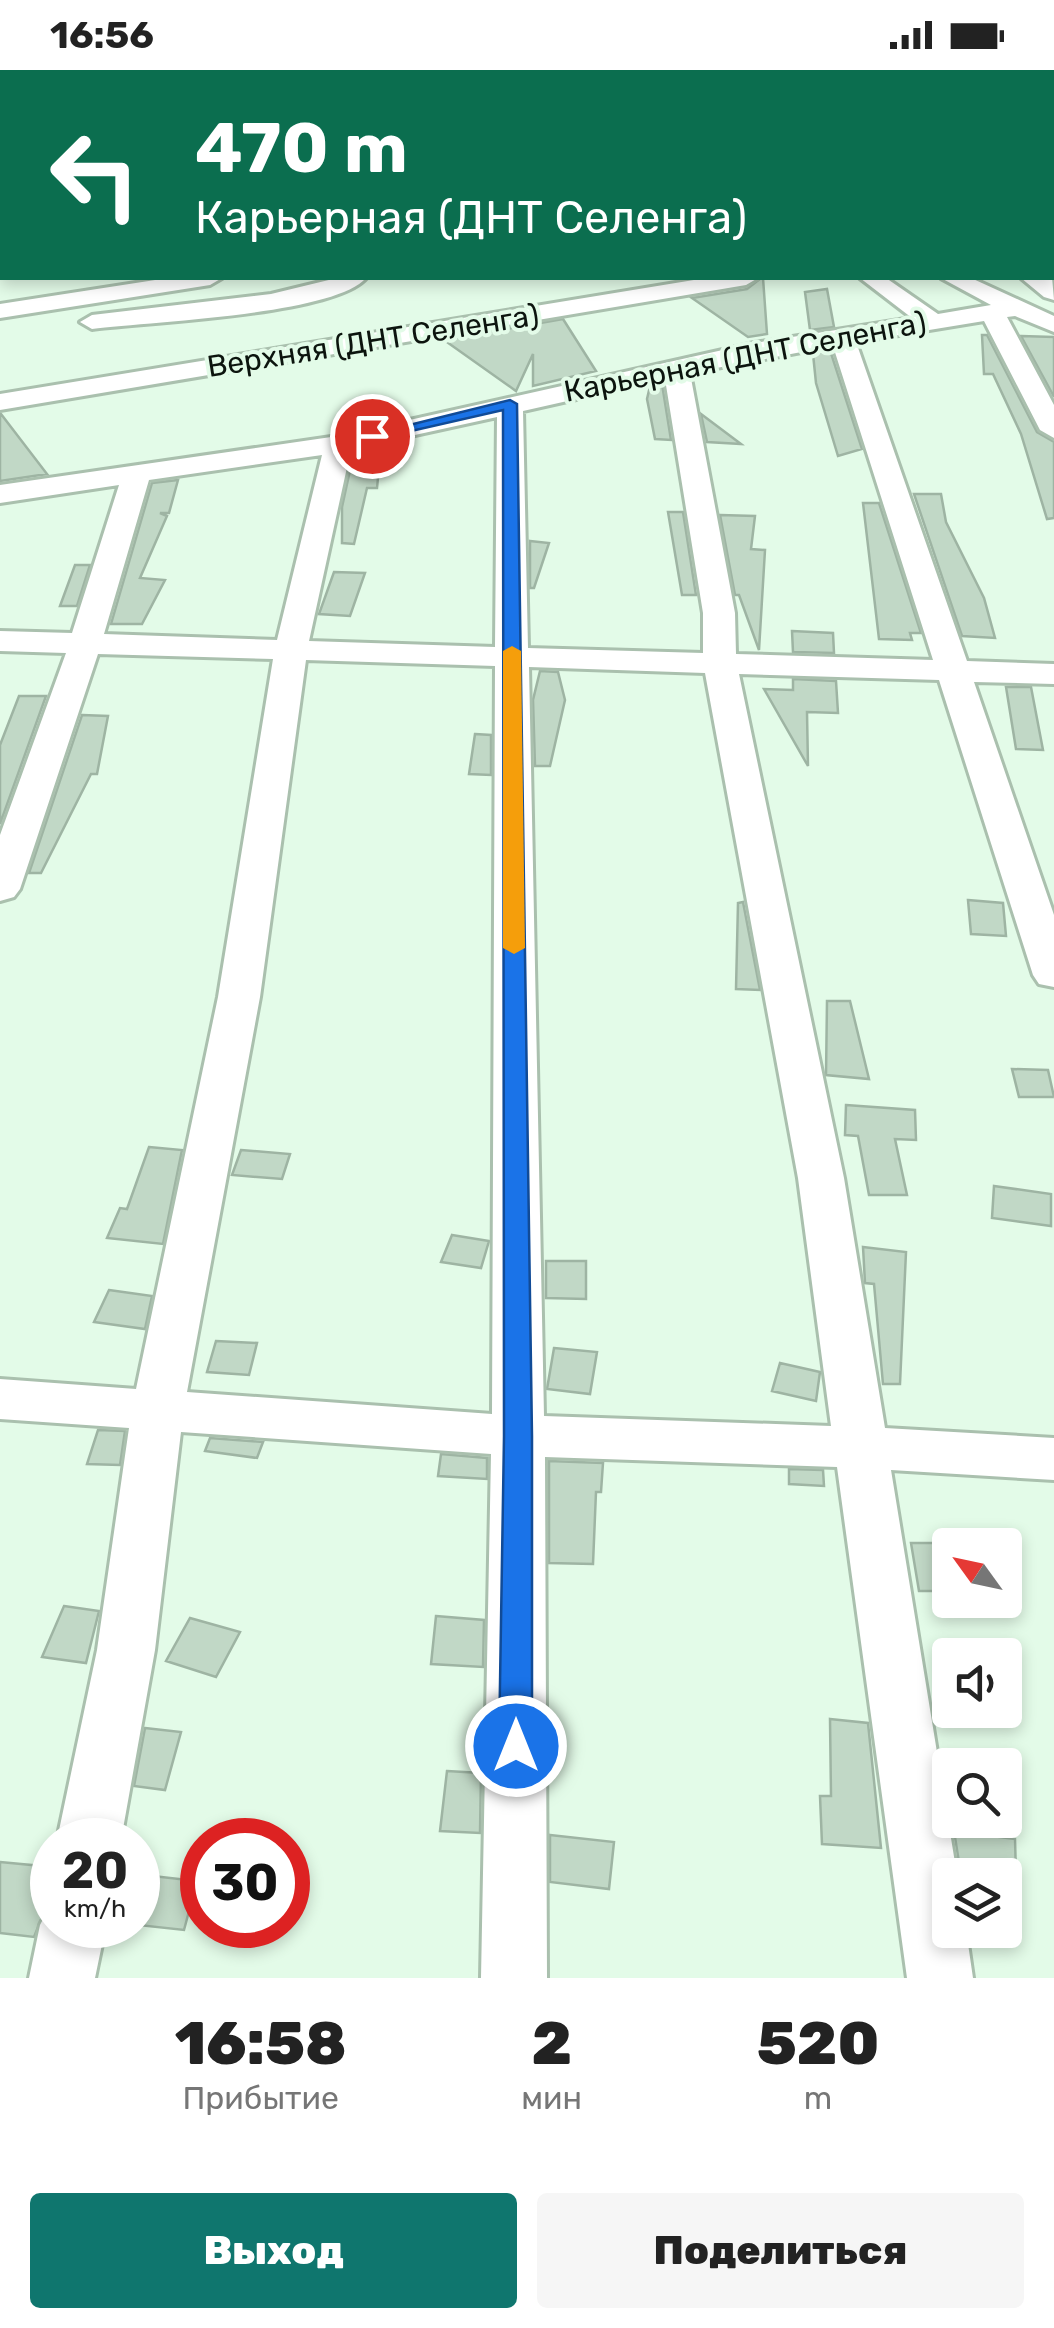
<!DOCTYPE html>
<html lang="ru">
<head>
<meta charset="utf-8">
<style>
  body { margin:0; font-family:Rubik,sans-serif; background:#f6f6f6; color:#222; height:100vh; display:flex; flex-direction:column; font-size:38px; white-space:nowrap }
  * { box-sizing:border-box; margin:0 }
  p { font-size:32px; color:#767676 }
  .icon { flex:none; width:55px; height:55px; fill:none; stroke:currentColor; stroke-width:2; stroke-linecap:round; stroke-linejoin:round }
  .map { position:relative; height:1908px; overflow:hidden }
  .panel { display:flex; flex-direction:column; background:#fff; flex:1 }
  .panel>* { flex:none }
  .top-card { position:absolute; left:0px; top:0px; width:1055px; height:210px; box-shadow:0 5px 15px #0003; background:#0b6e4f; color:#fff; overflow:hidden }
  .needle { width:65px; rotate:303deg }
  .controls { position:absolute; left:932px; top:1458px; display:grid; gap:20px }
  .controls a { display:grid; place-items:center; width:90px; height:90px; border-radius:10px; background:#fff; box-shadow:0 5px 15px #0003; font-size:50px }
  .speed { position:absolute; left:30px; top:1748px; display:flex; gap:20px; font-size:50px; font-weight:700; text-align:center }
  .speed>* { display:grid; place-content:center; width:130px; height:130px; border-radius:50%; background:#fff; box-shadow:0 5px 15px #0003; line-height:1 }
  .speed small { font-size:25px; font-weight:400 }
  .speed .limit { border:15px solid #d22; background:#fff; color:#111 }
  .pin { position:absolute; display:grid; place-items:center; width:85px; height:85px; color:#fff; margin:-42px; border:5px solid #fff; border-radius:50%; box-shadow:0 2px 10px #0007 }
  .me { position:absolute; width:110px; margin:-55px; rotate:0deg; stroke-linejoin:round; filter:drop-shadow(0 0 8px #0008) }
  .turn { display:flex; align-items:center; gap:35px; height:210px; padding:0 30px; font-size:45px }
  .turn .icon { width:130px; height:130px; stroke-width:2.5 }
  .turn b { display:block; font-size:70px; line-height:85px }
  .eta { display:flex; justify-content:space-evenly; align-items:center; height:170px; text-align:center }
  .eta b { font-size:60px; font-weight:800; line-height:70px }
  .cta { display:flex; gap:20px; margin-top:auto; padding:20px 30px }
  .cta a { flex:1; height:115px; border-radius:10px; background:#0f766e; color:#fff; font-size:40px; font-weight:800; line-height:115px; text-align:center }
  .cta a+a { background:#f6f6f6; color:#222 }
  .status { display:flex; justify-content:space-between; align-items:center; height:70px; padding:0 50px; background:#fff; direction:ltr }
  .status svg { height:28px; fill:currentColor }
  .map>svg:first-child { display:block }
</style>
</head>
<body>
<div class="status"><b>16:56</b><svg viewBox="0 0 49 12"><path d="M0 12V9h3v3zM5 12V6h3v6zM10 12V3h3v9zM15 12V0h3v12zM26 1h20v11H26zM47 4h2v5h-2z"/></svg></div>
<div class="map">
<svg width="1054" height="1908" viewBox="0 0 1054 1908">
  <rect width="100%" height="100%" fill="#e3fbe8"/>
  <path fill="#c1d8c6" stroke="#9eb4a3" stroke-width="2.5" d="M761,208H763L767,264L748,267L692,228L747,219Z
    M827,219L834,257L810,260L805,222Z
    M563,249L596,301L533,316V284L516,321L444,270Z
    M982,265H987L1037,362L1054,372V448L1047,449L1021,364L993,304H984Z
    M1021,266L1054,267V327Z
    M830,280L862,379L838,386L816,313L813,284Z
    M662,314L671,370L655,369L647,329L650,316Z
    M389,336L386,351L343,361V347Z
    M0,344H1L47,404L0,411Z
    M701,344L741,374L707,372Z
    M381,376L377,418H367L354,474L342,473V437L354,382Z
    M178,410L169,443H160L167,446L140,508L165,510L142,554H111L152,413Z
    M914,424H941L946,452L984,528L995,568L962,566Z
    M863,433H879L921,563H910L912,570L879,569Z
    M668,442H683L696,525H682Z
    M720,445L755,446L751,479L765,480L759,580L739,525H735Z
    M530,471L549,473L534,518H530Z
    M75,495H90L77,536H60Z
    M334,502L365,503L350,546L319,544Z
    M792,561L833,563L834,583L793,582Z
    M540,601L558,602L565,630L550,696H535L533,630Z
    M793,609L836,611L838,643L807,642L808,696L764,619L793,620Z
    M1006,617H1031L1043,680L1016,679Z
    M19,626H46L0,754V675Z
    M82,645L108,646L97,704H91L41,803H29Z
    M475,664L491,665V705L469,704Z
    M968,830L1003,833L1006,866L971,864Z
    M743,832L760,920L736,919L738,833Z
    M827,931H850L869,1009L826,1005Z
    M1012,999L1048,1000L1054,1027H1019Z
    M846,1035L915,1040L916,1070L895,1069L907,1125H869L858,1066L845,1065Z
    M149,1077L182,1080L163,1174L107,1168L120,1138L127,1139Z
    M241,1080L290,1084L282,1109L232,1105Z
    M994,1116L1051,1124V1156L992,1148Z
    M452,1165L489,1171L481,1198L441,1192Z
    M863,1177L906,1182L900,1314H883L874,1214L865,1213Z
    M546,1191H586V1229L546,1228Z
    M109,1220L152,1226L145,1259L94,1252Z
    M216,1271L257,1273L249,1305L207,1302Z
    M554,1278L597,1282L590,1324L547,1319Z
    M780,1293L820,1302L816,1331L772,1321Z
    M98,1360L125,1361L120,1395L87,1394Z
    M210,1368L263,1372L257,1388L205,1381Z
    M441,1384L487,1388V1409L438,1406Z
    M549,1391L603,1393L601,1422H596L593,1494L549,1493Z
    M789,1399L823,1400L824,1416L789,1414Z
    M911,1473H950V1521H919Z
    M64,1536L99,1541L86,1593L42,1587Z
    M436,1546L484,1550L483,1597L431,1594Z
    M190,1548L240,1562L216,1607L166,1591Z
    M830,1649L868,1653L881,1778L822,1774L820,1726H831Z
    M145,1658L181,1662L165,1720L134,1716Z
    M447,1701L481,1703L480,1763L440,1761Z
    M954,1761L1015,1769L1016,1805H961Z
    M550,1765L614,1772L609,1819L550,1812Z
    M0,1792L52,1797V1823L34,1867L0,1863Z
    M144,1805L197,1811L184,1860L138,1855V1827Z"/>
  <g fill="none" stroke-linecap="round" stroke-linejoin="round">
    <defs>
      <path id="minor" d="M538,0H562L563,2H540Z
        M1054,55V67L1052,68V55Z
        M1052,95H1054V107H1052Z
        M1052,142H1054V156H1052Z
        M0,158L2,159V176L0,175Z
        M168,208H222L210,215L0,248V234Z
        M337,208H366C334,245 146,252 92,259L80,252L92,245L271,224Z
        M706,208H758L746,215L0,340V324Z
        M860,208H886L938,244L991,235L941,208H971L1054,246V262L1015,246L1007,247L1054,335V368L1040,360L984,251L856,272L967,591L1054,594V614L974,612L1054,845V917L1039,914L1033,905L939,610L739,604L844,1108L885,1358L1054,1368V1410L891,1400L957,1805H950V1860H966L973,1908H907L837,1397L545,1387L547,1908H481L491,1384L181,1362L155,1580L121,1770H57L97,1580L129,1358L0,1349V1309L136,1319L218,927L273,589L98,584L20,819L14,827L0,831V765L66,583L0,581V561L72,563L119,415L0,433V415L338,366L754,273L912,248ZM833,276L933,590L736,584L735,543L690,303ZM665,309L703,543V583L528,578L523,341ZM497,347L495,577L309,571L351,379ZM322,385L277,570L104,564L149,410ZM306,590L495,596L492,1344L187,1322L260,927ZM529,597L705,603L798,1108L831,1356L544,1346Z
        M52,1832V1855H106L95,1908H29L40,1855Z"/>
      <path id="major" d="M610,0H639L640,2H612Z
        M1052,207L1054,230L1044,227L1021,208Z"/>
    </defs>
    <use href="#minor" stroke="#aac0ae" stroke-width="6"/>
    <use href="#major" stroke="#aac0ae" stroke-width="6"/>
    <use href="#minor" fill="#fff" fill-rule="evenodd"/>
    <use href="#major" fill="#fff" fill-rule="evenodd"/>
  </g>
  <path fill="#1a73e8" stroke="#114b97" stroke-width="2.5" d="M510,330L517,334L532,1366V1676L527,1686L516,1690L504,1686L499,1676L504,1366L503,340L372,370L365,366Z"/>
  <path fill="#f59e0b" d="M512,576L521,581L525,878L514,884L503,878V581Z"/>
  <g text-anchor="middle" stroke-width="8" stroke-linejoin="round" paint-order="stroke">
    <g font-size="30" fill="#0c140e" stroke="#e3fbe8">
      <text transform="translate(373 271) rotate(-9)" y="10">Верхняя (ДНТ Селенга)</text>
      <text transform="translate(745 287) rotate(-11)" y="10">Карьерная (ДНТ Селенга)</text>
    </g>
  </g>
</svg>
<div class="controls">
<a><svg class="needle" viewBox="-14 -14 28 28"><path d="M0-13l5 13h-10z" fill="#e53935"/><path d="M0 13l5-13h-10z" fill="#767676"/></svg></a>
<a><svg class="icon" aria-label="sound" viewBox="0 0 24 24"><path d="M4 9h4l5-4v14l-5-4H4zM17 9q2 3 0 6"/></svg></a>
<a><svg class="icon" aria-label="search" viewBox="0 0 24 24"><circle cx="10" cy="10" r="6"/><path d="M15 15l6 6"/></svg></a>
<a><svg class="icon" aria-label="layers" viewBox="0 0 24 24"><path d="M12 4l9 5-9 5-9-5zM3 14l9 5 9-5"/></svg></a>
</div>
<div class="speed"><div>20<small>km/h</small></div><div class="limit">30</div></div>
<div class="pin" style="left:372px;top:366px;background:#d93025"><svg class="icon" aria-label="arrive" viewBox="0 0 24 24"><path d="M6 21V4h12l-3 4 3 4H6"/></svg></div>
<svg class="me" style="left:516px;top:1676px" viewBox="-20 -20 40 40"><circle r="17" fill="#1a73e8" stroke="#fff" stroke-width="3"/><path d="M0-11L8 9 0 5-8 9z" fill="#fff"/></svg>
<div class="top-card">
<div class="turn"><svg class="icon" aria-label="left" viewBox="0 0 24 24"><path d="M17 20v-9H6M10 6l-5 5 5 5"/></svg><div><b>470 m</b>Карьерная (ДНТ Селенга)</div></div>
</div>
</div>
<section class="panel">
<div class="eta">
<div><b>16:58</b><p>Прибытие</p></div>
<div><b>2</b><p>мин</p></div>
<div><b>520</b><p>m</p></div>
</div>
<div class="cta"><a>Выход</a><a>Поделиться</a></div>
</section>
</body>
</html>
